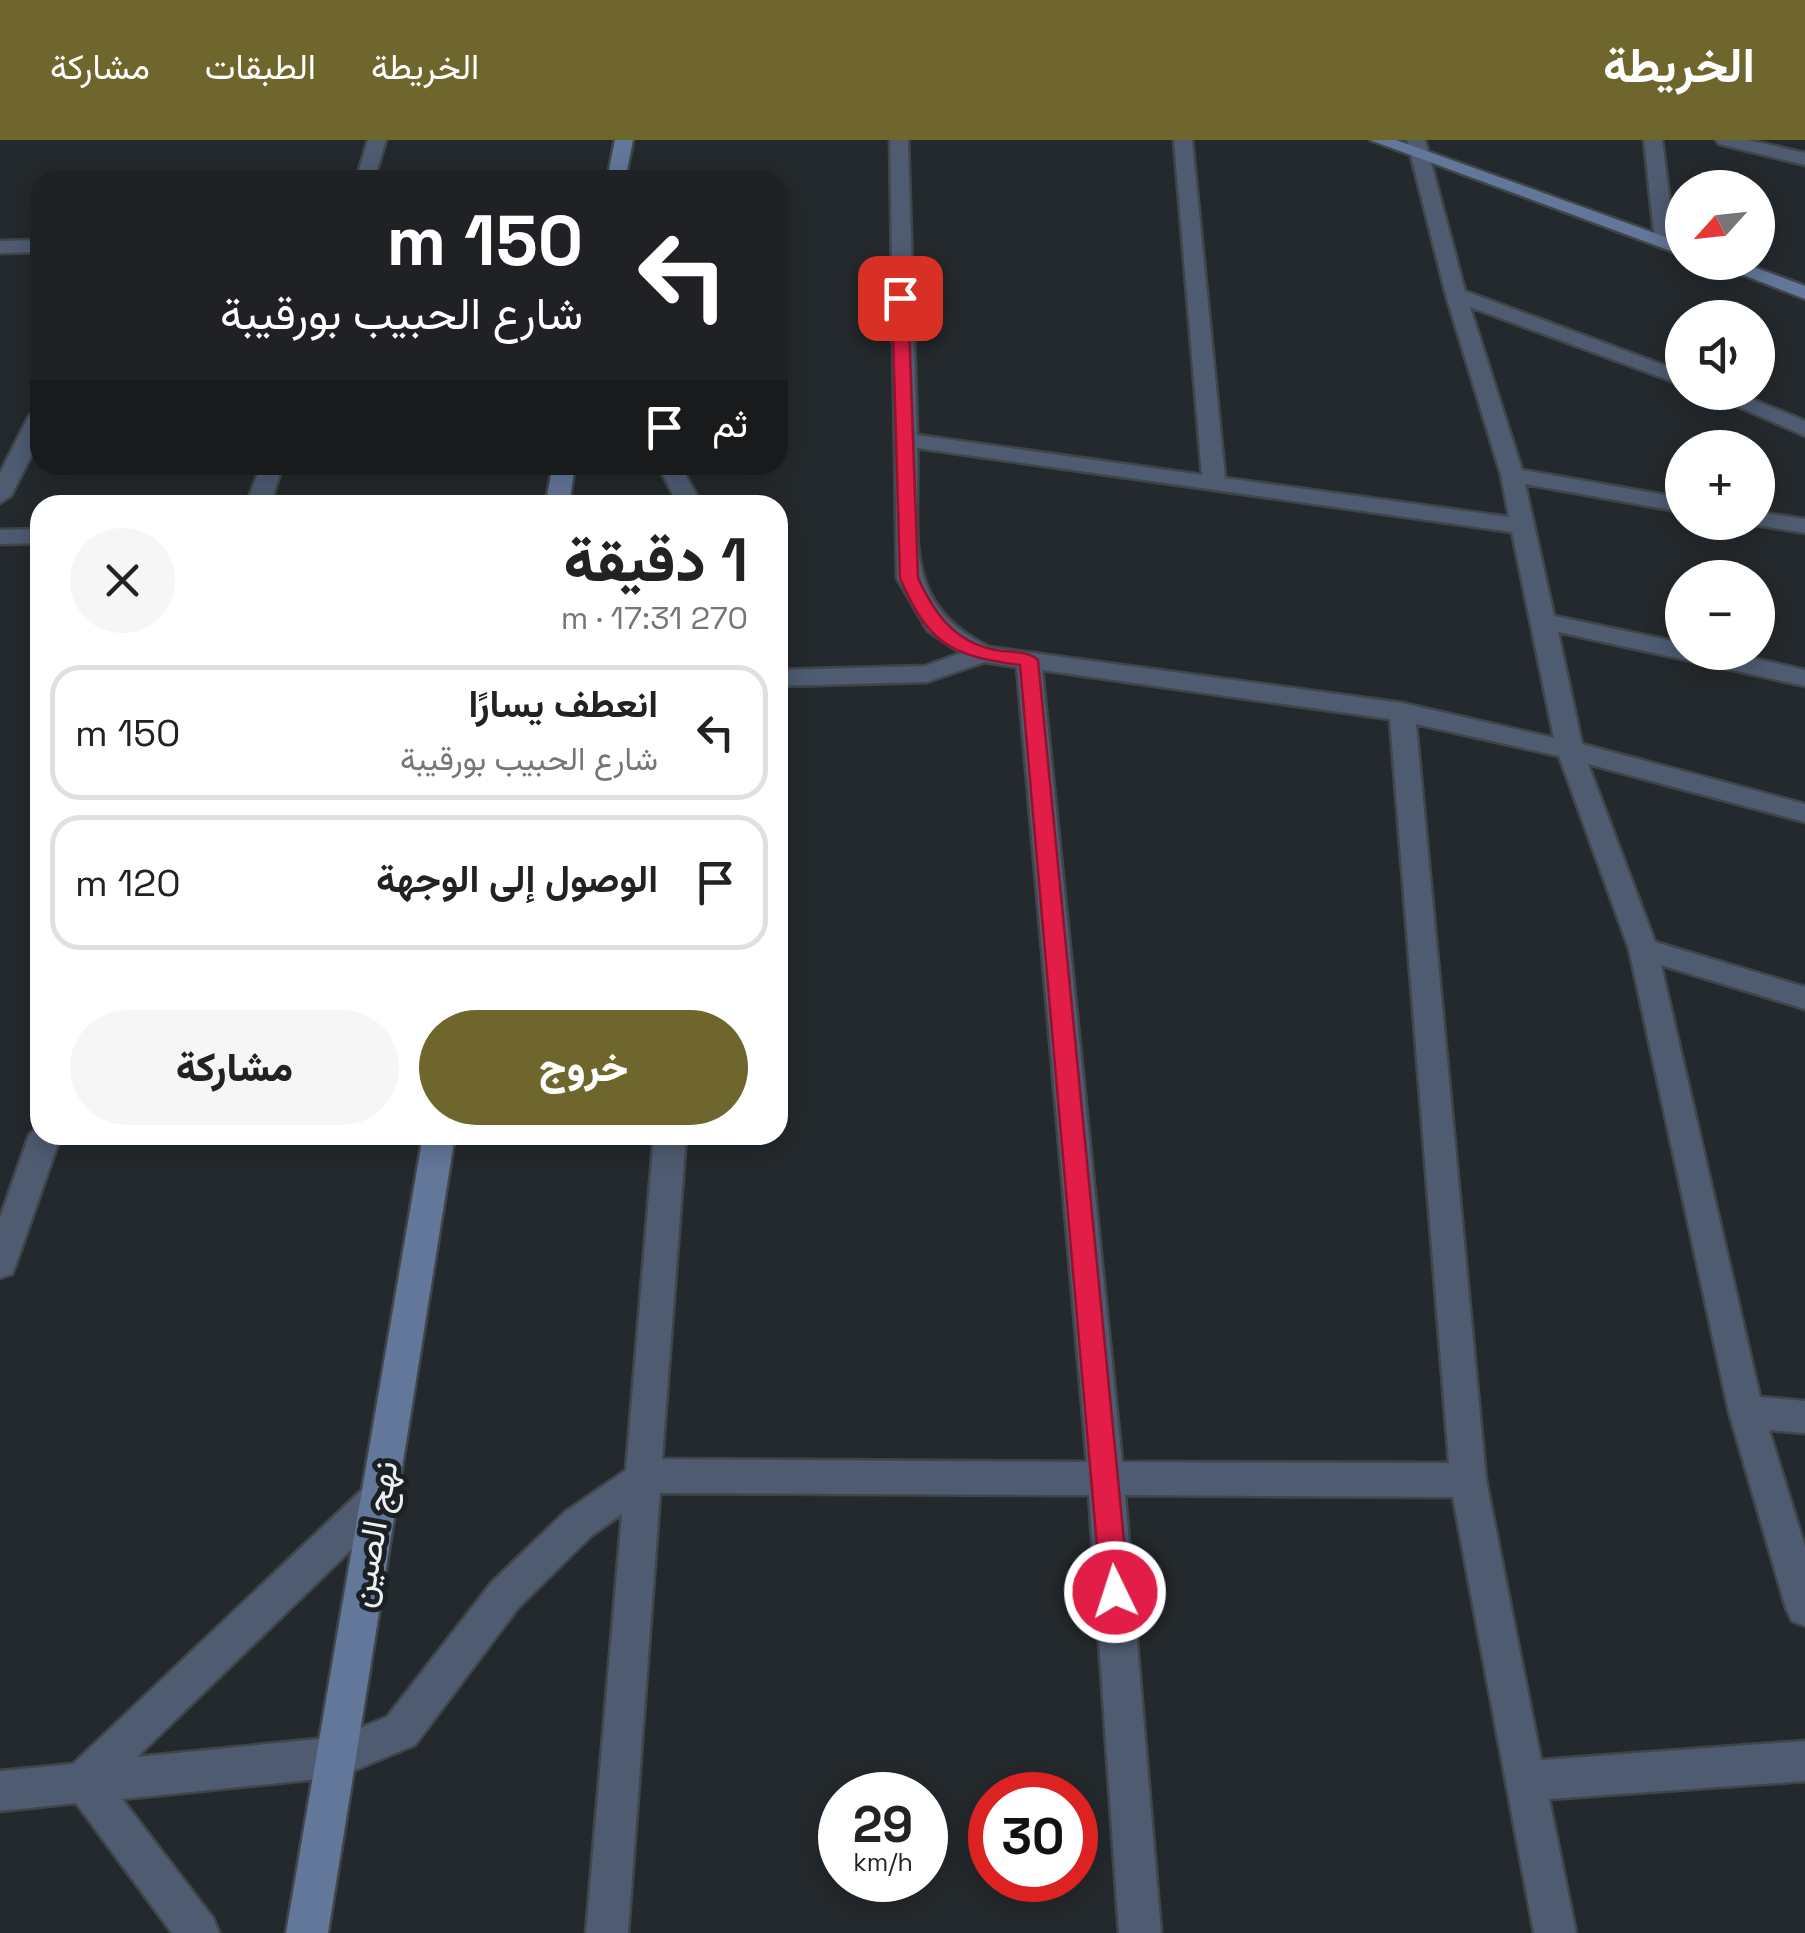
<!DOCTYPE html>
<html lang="ar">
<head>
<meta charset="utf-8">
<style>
  body { margin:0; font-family:"Space Grotesk",Vazirmatn,sans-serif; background:#f6f6f6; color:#222; direction:rtl; height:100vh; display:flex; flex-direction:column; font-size:38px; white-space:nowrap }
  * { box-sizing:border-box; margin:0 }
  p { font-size:32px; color:#767676 }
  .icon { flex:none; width:55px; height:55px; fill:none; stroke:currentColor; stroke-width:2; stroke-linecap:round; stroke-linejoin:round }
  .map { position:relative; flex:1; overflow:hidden; direction:ltr }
  .side { position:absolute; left:30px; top:355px; width:758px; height:650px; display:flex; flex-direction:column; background:#fff; border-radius:30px; box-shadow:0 5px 25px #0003; direction:rtl }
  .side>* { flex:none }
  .top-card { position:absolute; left:30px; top:30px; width:758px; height:305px; border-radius:30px; box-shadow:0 5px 25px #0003; direction:rtl; background:#202124; color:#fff; overflow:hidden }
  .needle { width:65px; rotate:243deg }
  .tools { position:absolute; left:1665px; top:30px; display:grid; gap:20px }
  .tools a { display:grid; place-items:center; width:110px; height:110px; border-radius:50%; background:#fff; box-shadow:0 5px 25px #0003; font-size:50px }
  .speed { position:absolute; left:818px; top:1632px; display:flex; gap:20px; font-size:50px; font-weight:700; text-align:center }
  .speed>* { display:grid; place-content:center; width:130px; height:130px; border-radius:50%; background:#fff; box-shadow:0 5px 25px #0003; line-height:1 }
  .speed small { font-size:25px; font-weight:400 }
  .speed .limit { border:15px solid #d22; background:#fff; color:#111 }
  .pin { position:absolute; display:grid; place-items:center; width:85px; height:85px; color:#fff; margin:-42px; border-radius:20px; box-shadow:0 5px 15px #0006 }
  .me { position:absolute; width:110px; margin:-55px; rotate:356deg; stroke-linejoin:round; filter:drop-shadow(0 0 8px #0008) }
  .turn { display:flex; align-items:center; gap:35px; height:210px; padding:0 40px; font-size:45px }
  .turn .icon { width:130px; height:130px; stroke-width:2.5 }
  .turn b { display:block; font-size:70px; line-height:85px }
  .then { display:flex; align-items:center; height:95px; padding:0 40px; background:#0003; gap:20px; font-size:38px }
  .round { display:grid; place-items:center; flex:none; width:105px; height:105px; border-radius:52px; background:#f6f6f6 }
  .overview { display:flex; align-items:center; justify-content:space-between; height:170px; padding:0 40px }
  h1 { font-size:60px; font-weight:800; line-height:75px }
  .button { display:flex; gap:20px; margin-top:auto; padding:20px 40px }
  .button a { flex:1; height:115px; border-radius:60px; background:#6e662d; color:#fff; font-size:40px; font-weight:800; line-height:115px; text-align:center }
  .button a+a { background:#f6f6f6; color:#222 }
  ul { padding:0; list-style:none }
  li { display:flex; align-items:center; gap:30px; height:135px; margin:0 20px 15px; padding:0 20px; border:5px solid #e0e0e0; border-radius:30px }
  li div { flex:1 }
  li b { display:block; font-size:38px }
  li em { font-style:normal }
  header { display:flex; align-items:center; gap:60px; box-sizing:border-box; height:140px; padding:0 50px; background:#6e662d; color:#fff }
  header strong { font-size:48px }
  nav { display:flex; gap:55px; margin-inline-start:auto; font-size:35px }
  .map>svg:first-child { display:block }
</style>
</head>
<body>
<header>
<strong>الخريطة</strong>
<nav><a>الخريطة</a><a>الطبقات</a><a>مشاركة</a></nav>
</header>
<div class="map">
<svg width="1805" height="1793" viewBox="0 0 1805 1793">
  <rect width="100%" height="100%" fill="#24292d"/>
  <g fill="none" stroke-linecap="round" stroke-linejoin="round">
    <defs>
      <path id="street" d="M368,0H386L374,40H356Z
        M890,0H908L917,295L1202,335L1174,0H1192L1225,338L1509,377L1501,335L1446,155L1407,0H1425L1465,151L1682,232V245L1470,167L1522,330L1682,358V372L1525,344L1554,476L1682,503V512H1727L1805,530V546L1558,492L1582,604L1805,664V682L1588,624L1655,802L1805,847V869L1661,825L1760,1257L1805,1261V1293L1769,1290L1805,1407V1486L1792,1481L1786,1468L1729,1272L1629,809L1559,616L1416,584L1486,1340L1541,1620L1805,1601V1641L1549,1659L1576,1793H1534L1453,1357L1125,1355L1161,1793H1119L1089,1355L660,1353L628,1793H586L622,1374L591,1396L518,1468L415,1605L338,1637L122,1659L213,1778L219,1793H172L76,1663L0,1671V1631L73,1624L367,1345L380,1340L393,1345L398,1357L393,1369L137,1617L338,1597L387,1577L492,1442L565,1372L626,1330L654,995H686L662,1319L1087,1322L1017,527L985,522L927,542L778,546V530L925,526L961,513L928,491L897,438ZM917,308L1512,392L1554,598L1402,563L989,507C899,463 920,394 917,308ZM1042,530L1390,579L1449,1323L1122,1322Z
        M1644,0H1662L1675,102L1665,108L1655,102Z
        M1716,0H1748L1805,13V25L1719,4Z
        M40,100V112L0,113V101Z
        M1705,252H1735L1805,281V296Z
        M40,269V298L11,356L0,363V333L29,276Z
        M261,325H283L270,365H246Z
        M658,325H680L702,365H678Z
        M1758,372L1805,379V393L1750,384L1758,382Z
        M40,389V403L0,404V390Z
        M40,984V995H61L16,1124L12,1134L0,1138V1078L29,995Z"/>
      <path id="secondary" d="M615,0H633L625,40H607Z
        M1370,0H1396L1682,103V115Z
        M1710,122H1740L1805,146V159Z
        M553,325H575L569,365H545Z
        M423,995H455L328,1793H286Z"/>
    </defs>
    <use href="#street" stroke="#404549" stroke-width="5"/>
    <use href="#secondary" stroke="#404549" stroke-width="5"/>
    <use href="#street" fill="#4e5b71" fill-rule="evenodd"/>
    <use href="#secondary" fill="#63779a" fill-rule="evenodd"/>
  </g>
  <path fill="#e11d48" stroke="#92132f" stroke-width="2.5" d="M900,154L908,158L918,438C936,477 957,505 1002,511C1015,512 1029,512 1038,520L1129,1452L1125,1462L1115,1466L1105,1462L1101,1452L1020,525C950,516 928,503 900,438L892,158Z"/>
  <g text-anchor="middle" stroke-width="10" stroke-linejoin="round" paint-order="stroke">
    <g font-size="35" fill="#ecf0f2" stroke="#1a2023">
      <text transform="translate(373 1394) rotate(-80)" y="12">نهج الصين</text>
    </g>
  </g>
</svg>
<div class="tools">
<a><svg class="needle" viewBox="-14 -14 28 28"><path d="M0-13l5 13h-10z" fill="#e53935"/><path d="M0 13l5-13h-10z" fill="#767676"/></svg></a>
<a><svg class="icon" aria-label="sound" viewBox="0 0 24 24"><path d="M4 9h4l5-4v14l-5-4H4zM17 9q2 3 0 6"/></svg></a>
<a>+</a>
<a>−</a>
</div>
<div class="speed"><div>29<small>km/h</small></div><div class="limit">30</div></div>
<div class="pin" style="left:900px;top:158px;background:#d93025"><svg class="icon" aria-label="arrive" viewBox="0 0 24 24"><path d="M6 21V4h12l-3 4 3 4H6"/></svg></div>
<svg class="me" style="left:1115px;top:1452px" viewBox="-20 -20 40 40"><circle r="17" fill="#e11d48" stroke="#fff" stroke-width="3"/><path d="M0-11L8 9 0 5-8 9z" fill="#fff"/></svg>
<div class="top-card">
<div class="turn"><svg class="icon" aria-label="left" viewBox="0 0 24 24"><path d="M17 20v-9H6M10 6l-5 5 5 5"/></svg><div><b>150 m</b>شارع الحبيب بورقيبة</div></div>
<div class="then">ثم<svg class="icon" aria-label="arrive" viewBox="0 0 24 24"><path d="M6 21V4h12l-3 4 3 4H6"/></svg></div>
</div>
<section class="side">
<div class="overview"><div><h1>1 دقيقة</h1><p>270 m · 17:31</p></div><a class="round"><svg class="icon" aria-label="close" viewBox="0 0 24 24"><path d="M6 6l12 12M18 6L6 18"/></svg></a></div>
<ul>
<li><svg class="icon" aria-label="left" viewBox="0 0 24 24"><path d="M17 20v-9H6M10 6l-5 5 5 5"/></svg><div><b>انعطف يسارًا</b><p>شارع الحبيب بورقيبة</p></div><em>150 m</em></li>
<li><svg class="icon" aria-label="arrive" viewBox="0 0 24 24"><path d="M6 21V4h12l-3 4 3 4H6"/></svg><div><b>الوصول إلى الوجهة</b></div><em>120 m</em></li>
</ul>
<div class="button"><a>خروج</a><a>مشاركة</a></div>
</section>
</div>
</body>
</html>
